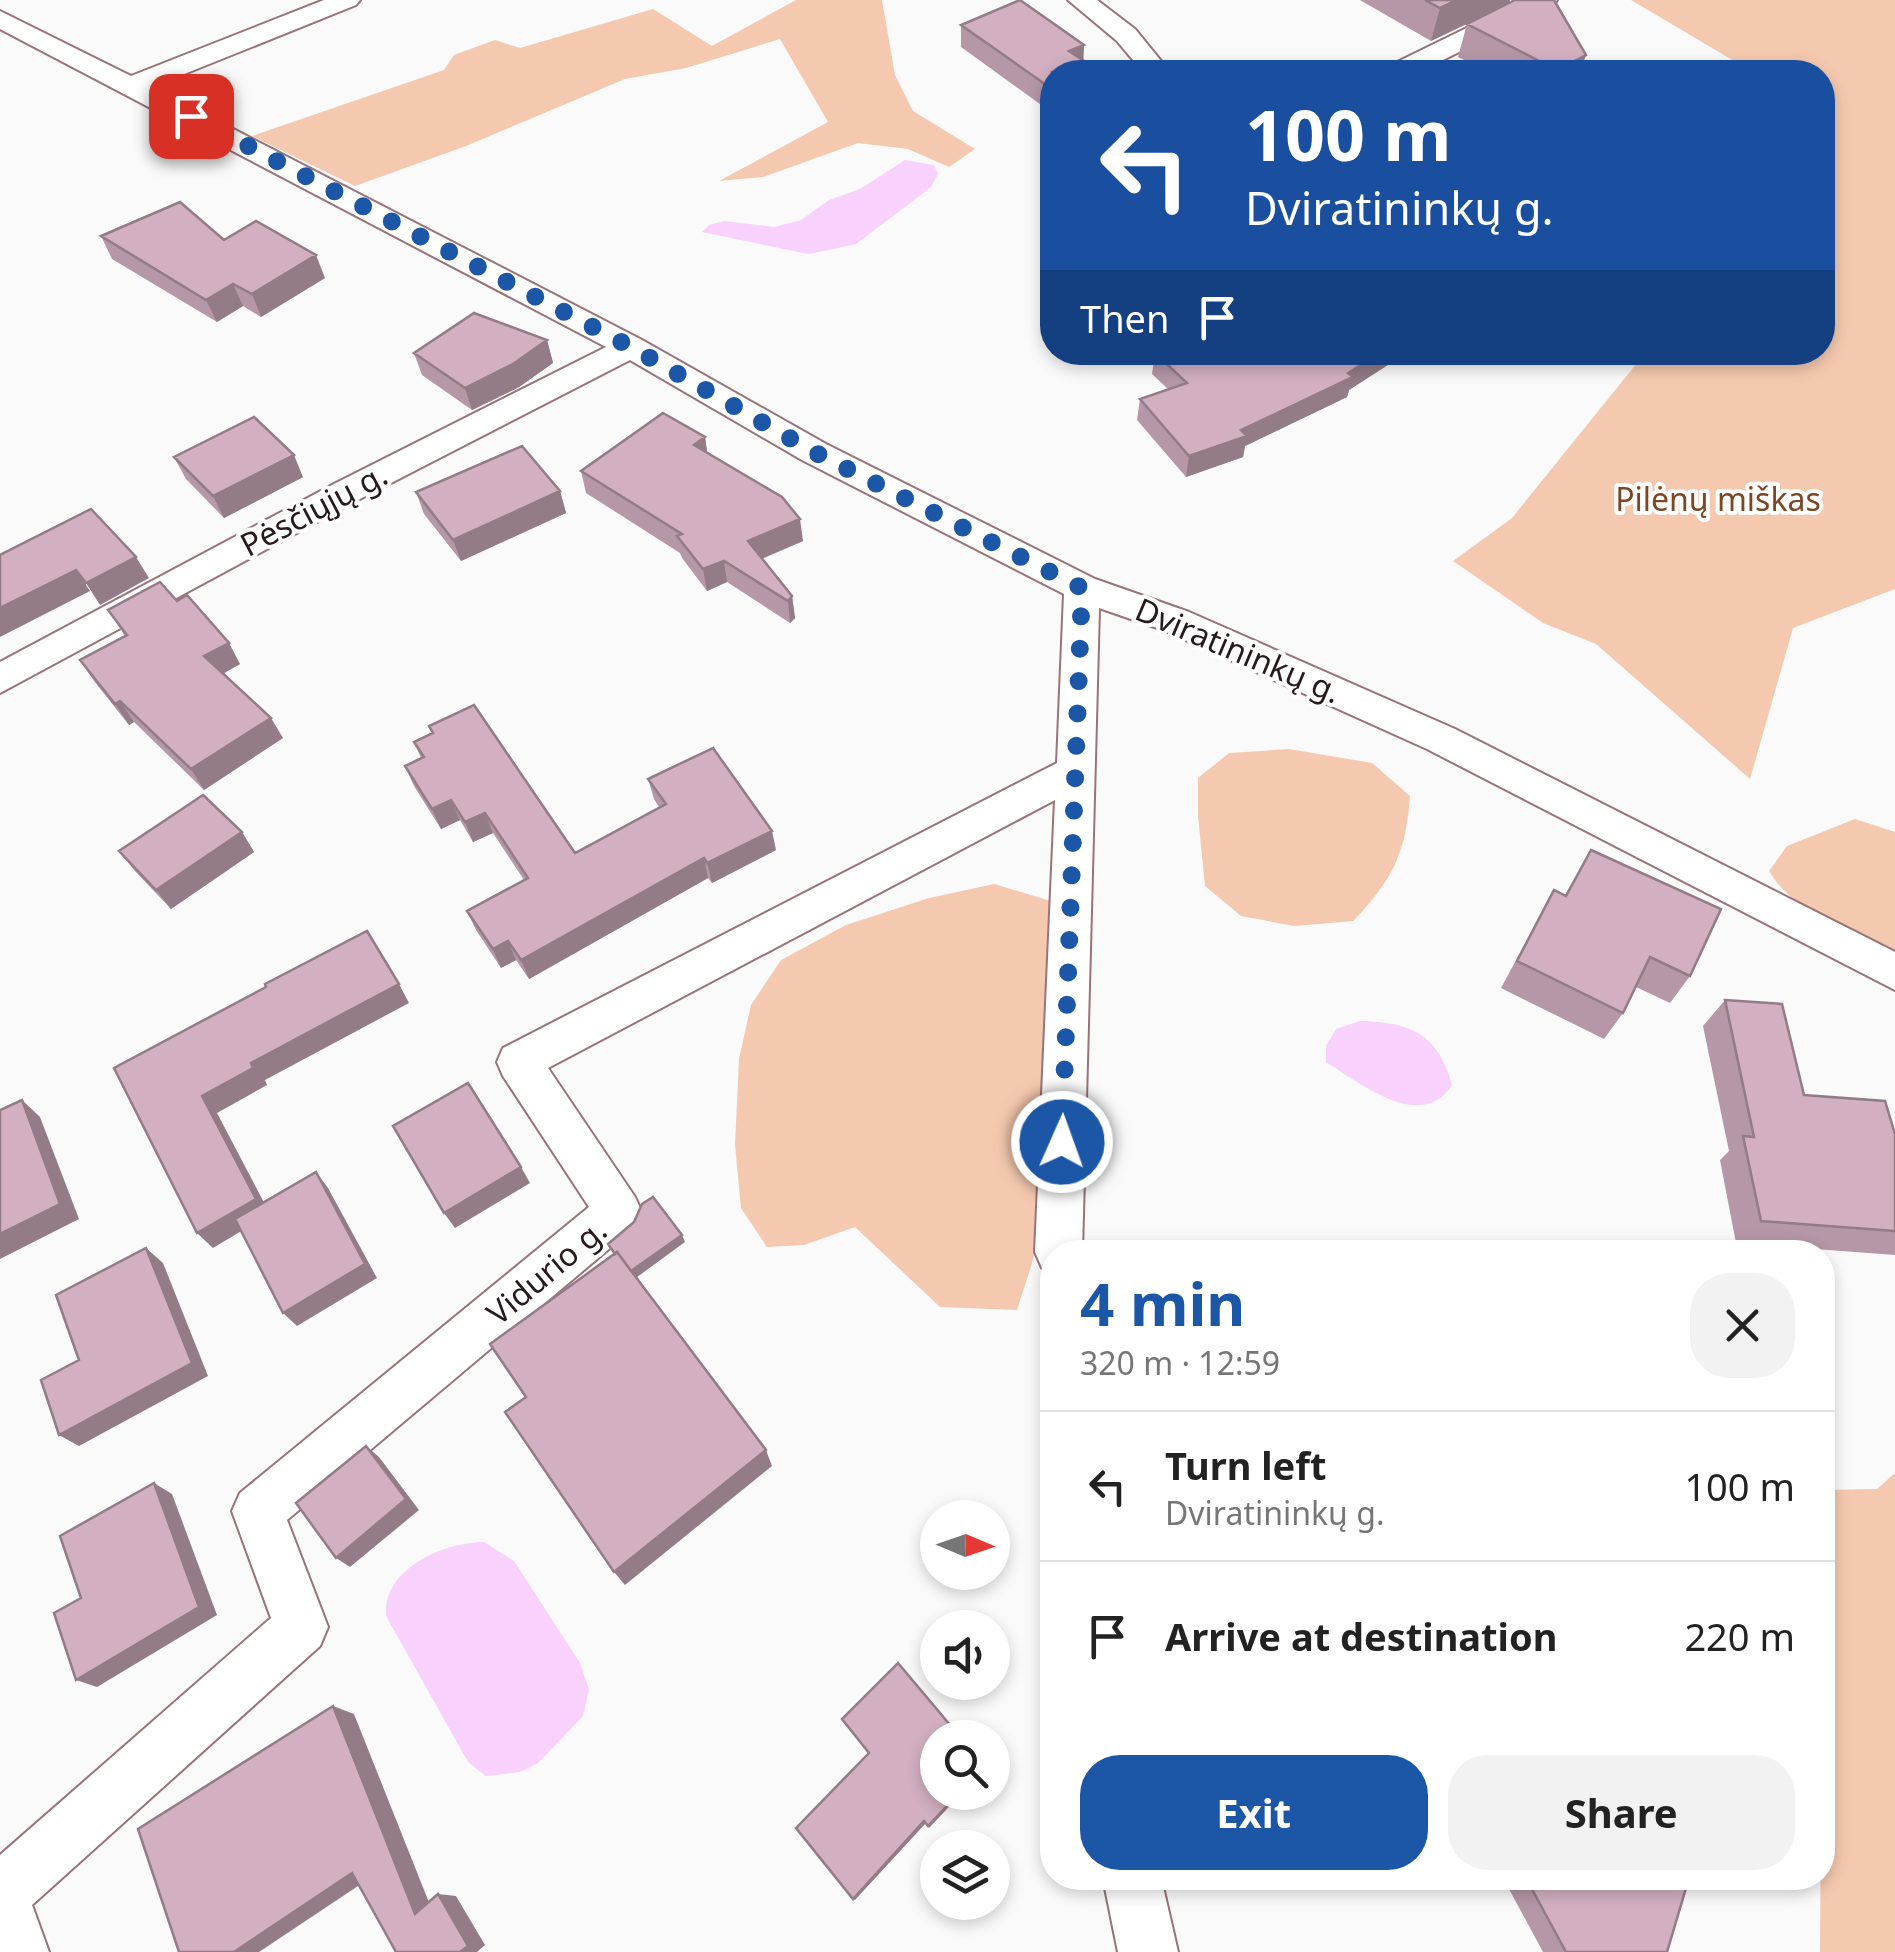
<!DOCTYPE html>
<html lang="en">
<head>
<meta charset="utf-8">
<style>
  body { margin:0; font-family:"Noto Sans",sans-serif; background:#f2f2f2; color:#222; height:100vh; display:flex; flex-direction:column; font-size:38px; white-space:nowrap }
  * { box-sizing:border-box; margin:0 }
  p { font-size:32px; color:#767676 }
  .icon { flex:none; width:55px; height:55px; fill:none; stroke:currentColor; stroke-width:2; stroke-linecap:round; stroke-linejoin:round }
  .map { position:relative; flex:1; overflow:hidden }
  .details { position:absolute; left:1040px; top:1240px; width:795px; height:650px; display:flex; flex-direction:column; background:#fff; border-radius:40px; box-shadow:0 5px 15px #0003 }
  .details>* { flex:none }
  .banner { position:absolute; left:1040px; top:60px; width:795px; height:305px; border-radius:40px; box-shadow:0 5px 15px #0003; background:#1a4fa0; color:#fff; overflow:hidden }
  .needle { width:65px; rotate:92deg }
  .buttons { position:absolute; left:920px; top:1500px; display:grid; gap:20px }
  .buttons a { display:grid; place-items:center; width:90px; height:90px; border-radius:50%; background:#fff; box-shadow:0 5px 15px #0003; font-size:50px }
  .pin { position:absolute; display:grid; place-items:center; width:85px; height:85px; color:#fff; margin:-42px; border-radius:20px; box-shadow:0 5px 15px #0006 }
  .me { position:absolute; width:110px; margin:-55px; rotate:2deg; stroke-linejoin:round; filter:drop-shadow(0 0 8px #0008) }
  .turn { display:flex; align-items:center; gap:35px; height:210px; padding:0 40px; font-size:45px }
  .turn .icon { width:130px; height:130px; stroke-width:2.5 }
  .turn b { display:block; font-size:70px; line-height:85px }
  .then { display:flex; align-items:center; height:95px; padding:0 40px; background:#0003; gap:20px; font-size:38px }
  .round { display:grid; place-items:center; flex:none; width:105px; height:105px; border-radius:40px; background:#f2f2f2 }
  .head { display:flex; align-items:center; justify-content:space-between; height:170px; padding:0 40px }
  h1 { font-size:60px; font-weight:700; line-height:75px; color:#1b56a7 }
  .cta { display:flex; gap:20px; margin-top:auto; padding:20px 40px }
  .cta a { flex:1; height:115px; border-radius:40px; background:#1b56a7; color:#fff; font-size:40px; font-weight:700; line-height:115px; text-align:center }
  .cta a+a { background:#f2f2f2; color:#222 }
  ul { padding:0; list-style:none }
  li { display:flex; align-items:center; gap:30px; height:150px; padding:0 40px; border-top:2px solid #e0e0e0 }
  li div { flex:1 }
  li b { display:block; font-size:38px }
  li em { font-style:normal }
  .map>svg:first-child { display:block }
</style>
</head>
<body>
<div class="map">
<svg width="1895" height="1952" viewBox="0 0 1895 1952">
  <rect width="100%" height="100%" fill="#fafafa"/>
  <path fill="#f5c9af" d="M796,0H882L895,75L913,111L975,149L949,167L908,149L858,143L763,177L719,181L828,122L780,39L686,68L625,79L466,146L355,186L252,136L444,70L454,55L495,40L520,48L653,9L712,46Z
    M1631,0H1895V589L1793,628L1750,779L1596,644L1543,623L1453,561L1512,518L1637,363L1625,353L1822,352V72H1717L1734,61Z
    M1289,749L1372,763L1410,796C1406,852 1393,880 1353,921L1294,926L1241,916L1205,886L1198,816V778L1229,753Z
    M1855,819L1895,832V952C1853,931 1793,913 1769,871L1787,846Z
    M994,884L1054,902L1047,958V1216L1017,1310L940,1307L855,1227L804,1245L767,1247L741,1208L735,1145L739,1059L751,1005L781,960L846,925L929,898Z
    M1895,1473V1952H1820L1823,1490L1877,1489Z"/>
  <path fill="#f9d1fd" d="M905,160L934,165L938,174L931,187L856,244L829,250L808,254L702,232L709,225L724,221L774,227L801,220L829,200L860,189Z
    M1360,1021C1411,1022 1438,1034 1452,1085C1421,1133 1360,1083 1326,1062V1046L1336,1029Z
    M484,1542L514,1561L580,1663L589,1690L583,1716L538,1763L520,1772L486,1776L468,1762L386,1616C382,1569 444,1542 484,1542Z"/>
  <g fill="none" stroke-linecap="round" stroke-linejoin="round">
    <defs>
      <path id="minor" d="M324,0H360L356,5L152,87L642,340L826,444L1095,579L1189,612L1455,729L1895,952V990L1427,749L1163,630L1099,608L1082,1252H1052V1272L1042,1268L1035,1252L1055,800L548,1068L635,1197L642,1212L635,1227L287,1520L328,1627L320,1646L32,1905L49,1952H0V1855L271,1618L232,1511L240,1493L589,1207L503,1076L497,1062L503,1048L1057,763L1064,594L802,460L630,360L356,501L0,693V662L332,485L606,347L0,29V11L131,76Z
        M1068,0H1097L1135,29L1170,72H1143L1117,41Z
        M1524,0H1557L1553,5L1419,72H1386L1389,66Z
        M1103,1878H1161L1178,1952H1118Z"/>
    </defs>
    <use href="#minor" stroke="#987379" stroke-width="4"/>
    <use href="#minor" fill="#fff" fill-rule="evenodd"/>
  </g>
  <path fill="#b597a7" d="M1360,0H1510L1509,3L1580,72H1489L1458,57L1467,24L1431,41Z
    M961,25L1084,45L1083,60L1052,72L1051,112L961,47Z
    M101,236L224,240L325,278L261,317L243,306L217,322L112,259Z
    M547,340L553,363L519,387L472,410L422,375L414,353Z
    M1157,352H1408L1349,390L1347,397L1245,446L1243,457L1186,477L1137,420L1140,399L1169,390L1152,374L1155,353Z
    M705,437L707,452L803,541L762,559L792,596L795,618L790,623L727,582L707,591L682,558L680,553L586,493L581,471Z
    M174,457L303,477L224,518L186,479Z
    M560,491L566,513L461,561L424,514L416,492Z
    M108,610L240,664L224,673L283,738L204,790L134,722L129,725L94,681L80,660L125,636Z
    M414,742L575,853L659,807L654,799L648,779L776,850L712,883L708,878L529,979L516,960L501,968L476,930L467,911L524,880L493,833L473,842L460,820L441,829L414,786L405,766L421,758Z
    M242,832L254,852L171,909L134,870L119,851Z
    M1591,850L1690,976L1670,1003L1636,987L1623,1013L1604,1039L1501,988L1554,890L1565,895Z
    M1725,1000L1804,1095L1895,1134V1255L1736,1243L1720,1160L1729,1151L1703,1026Z
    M1503,1878H1689L1667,1952H1543Z"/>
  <path fill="#937b88" d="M1457,0H1510L1509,3L1431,41L1440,8Z
    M1084,45L1083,67L1069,51Z
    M1586,55L1580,72H1556L1557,70Z
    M316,255L325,278L261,317L252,294Z
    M233,284L243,306L217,322L206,300Z
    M547,340L553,363L519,387L472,410L465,388Z
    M1381,352H1408L1349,390L1347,397L1245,446L1243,457L1186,477L1189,456L1348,373Z
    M705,437L708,459L694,445Z
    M294,455L303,477L224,518L213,496Z
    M560,491L566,513L461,561L453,540Z
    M800,519L803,541L751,563L748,541Z
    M136,557L149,578L100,605L86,583Z
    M724,561L727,582L707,591L703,569Z
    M76,570L90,591L0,637V608Z
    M792,596L795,618L790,623L788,601Z
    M229,643L240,664L217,677L204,656Z
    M120,701L134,722L129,725L115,704Z
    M271,718L283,738L204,790L191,769Z
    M451,800L460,820L441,829L432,809Z
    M485,813L493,833L473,842L465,822Z
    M772,831L776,850L712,883L707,863Z
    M242,832L254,852L171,909L156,890Z
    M704,858L708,878L529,979L521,960Z
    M508,941L516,960L501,968L493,949Z
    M399,984L409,1003L265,1080L267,1085L217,1113L270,1214L213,1248L197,1233L202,1096L251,1063Z
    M22,1100L40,1117L79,1219L0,1259V1234Z
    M521,1167L530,1183L455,1228L444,1213Z
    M316,1172L328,1188L377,1278L297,1326L283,1313Z
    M682,1235L685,1242L633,1280L630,1272Z
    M146,1248L163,1263L208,1376L79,1446L59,1435Z
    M366,1446L379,1457L419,1510L350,1567L336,1558Z
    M766,1450L772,1466L625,1585L614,1572Z
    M154,1483L172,1494L217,1615L97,1687L76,1680Z
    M333,1706L354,1714L434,1915L415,1914Z
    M960,1792H963L929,1828L928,1826Z
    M924,1821L925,1824L855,1900L853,1899Z
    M352,1873L373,1876L259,1952H234Z
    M438,1894L456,1896L485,1945L477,1952H460Z"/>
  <path fill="#d2b0c2" stroke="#937b88" stroke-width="2.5" d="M1020,0L1084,45L1069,51L1098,70L1093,72H1052V89L961,25Z
    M1425,0H1457L1440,8Z
    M1515,0H1554L1586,55L1557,70L1467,24Z
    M180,202L224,240L256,221L316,255L252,294L233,284L206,300L101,236Z
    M474,313L547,340L513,364L465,388L414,353Z
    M1157,352H1381L1348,373L1353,377L1241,430L1247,436L1189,456L1140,399L1187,383L1155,353Z
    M663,413L705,437L694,445L782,497L800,519L748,541L792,596L788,601L724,561L703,569L677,536L682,534L581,471Z
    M254,417L294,455L213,496L174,457Z
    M522,446L560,491L453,540L416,492Z
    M91,509L136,557L86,583L76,570L0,608V555Z
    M160,582L177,601L187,595L229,643L204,656L271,718L191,769L120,701L115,704L80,660L127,635L108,610Z
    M474,705L575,853L666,804L648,779L713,748L772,831L707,863L704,858L521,960L508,941L493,949L467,911L528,878L485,813L465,822L451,800L432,809L405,766L424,757L414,742L433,733L429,726Z
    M203,795L242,832L156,890L119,851Z
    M1591,850L1721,909L1690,976L1650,957L1623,1013L1517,961L1554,890L1566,896Z
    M367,931L399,984L251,1063L253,1068L202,1096L256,1199L197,1233L114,1068L266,987L265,984Z
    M1725,1000L1782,1004L1804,1095L1885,1101L1895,1134V1231L1761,1221L1743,1136L1754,1137Z
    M468,1083L521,1167L444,1213L393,1126Z
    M22,1100L60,1204L0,1234V1110Z
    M316,1172L365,1264L283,1313L235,1219Z
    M653,1197L682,1235L631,1271L617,1252L615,1254L608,1244L634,1222L642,1204Z
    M146,1248L192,1363L59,1435L41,1380L79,1360L56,1295Z
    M617,1252L766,1450L614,1572L505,1412L526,1397L490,1344Z
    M366,1446L406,1499L336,1558L296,1503Z
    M154,1483L199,1607L76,1680L54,1613L81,1598L60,1536Z
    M898,1663L961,1738H938V1792H960L928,1826L924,1821L853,1899L796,1828L869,1753L842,1719Z
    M333,1706L415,1914L438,1894L468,1946L460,1952H396L352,1873L234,1952H179L138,1829Z
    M1526,1878H1689L1667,1952H1566Z"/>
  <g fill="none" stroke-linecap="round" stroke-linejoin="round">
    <path stroke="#1b56a7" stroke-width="18" stroke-dasharray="0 32.4" d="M191,116L631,347L814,452L1082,588L1062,1142"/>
  </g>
  <g text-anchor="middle" stroke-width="8" stroke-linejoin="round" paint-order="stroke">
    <g font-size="32" fill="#7e4623" stroke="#fff">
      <text x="1718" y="511">Pilėnų miškas</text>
    </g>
    <g font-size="32" fill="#281a1c" stroke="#fff">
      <text transform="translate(314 510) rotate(-28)" y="11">Pėsčiųjų g.</text>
      <text transform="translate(1238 651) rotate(23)" y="11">Dviratininkų g.</text>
      <text transform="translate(547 1272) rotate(-40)" y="11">Vidurio g.</text>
    </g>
  </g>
</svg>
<div class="buttons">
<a><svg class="needle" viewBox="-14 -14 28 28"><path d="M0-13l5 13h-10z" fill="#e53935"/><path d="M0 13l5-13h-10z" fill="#767676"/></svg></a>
<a><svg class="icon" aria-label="sound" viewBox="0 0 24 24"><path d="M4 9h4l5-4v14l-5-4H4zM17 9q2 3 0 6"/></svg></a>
<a><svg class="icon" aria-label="search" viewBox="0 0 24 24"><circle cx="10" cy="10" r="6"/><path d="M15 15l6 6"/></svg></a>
<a><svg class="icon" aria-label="layers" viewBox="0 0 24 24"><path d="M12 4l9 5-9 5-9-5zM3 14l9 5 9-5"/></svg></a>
</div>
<div class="pin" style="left:191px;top:116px;background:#d93025"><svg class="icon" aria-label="arrive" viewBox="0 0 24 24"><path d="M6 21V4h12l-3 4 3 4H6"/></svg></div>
<svg class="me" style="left:1062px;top:1142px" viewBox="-20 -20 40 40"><circle r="17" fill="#1b56a7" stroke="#fff" stroke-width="3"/><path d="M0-11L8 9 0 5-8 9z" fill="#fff"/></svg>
<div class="banner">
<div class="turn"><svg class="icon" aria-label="left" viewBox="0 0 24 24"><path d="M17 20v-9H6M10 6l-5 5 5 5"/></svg><div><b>100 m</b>Dviratininkų g.</div></div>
<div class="then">Then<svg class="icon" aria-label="arrive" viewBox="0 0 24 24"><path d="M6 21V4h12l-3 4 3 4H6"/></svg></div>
</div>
<section class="details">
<div class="head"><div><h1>4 min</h1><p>320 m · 12:59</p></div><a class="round"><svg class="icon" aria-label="close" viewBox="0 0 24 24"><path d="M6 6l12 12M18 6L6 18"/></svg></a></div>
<ul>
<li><svg class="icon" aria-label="left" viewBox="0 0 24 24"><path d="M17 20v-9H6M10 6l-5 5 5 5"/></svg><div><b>Turn left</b><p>Dviratininkų g.</p></div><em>100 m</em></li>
<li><svg class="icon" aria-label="arrive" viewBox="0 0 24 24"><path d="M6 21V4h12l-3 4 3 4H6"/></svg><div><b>Arrive at destination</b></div><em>220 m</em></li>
</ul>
<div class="cta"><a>Exit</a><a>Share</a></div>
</section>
</div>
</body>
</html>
